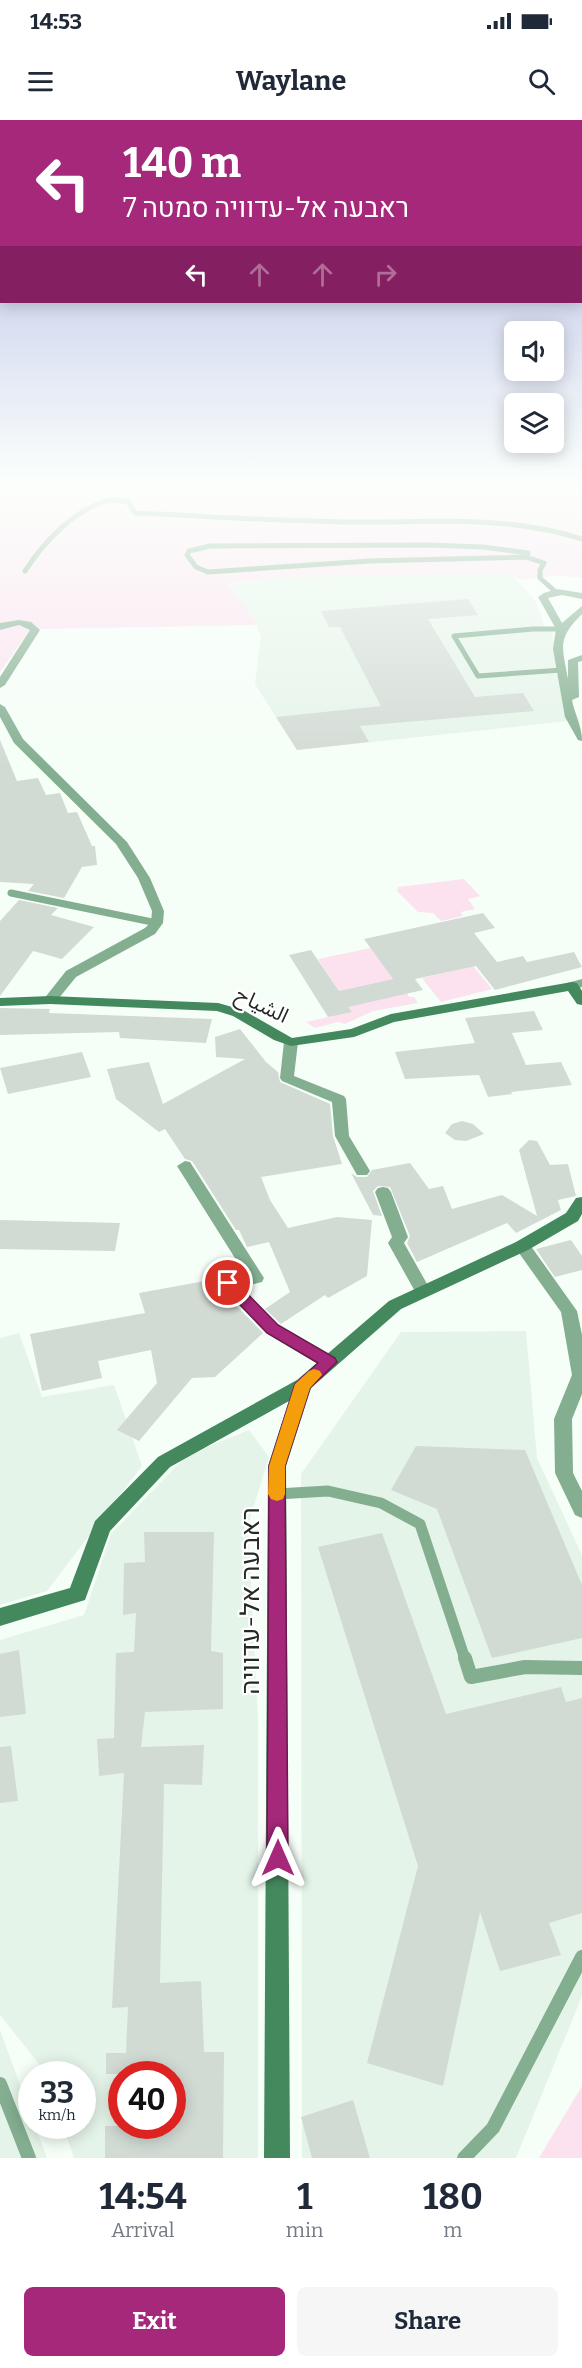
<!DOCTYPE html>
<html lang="en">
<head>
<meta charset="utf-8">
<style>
  body { margin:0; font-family:Bitter,"Noto Sans Arabic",Heebo,serif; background:#f6f6f7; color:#1f2937; height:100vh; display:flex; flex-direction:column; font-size:22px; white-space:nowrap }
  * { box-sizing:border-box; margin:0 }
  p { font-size:20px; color:#747a83 }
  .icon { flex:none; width:33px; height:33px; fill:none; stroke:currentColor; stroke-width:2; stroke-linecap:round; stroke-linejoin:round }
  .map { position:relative; height:2038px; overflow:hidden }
  .details { display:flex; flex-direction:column; background:#fff; flex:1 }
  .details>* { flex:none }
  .top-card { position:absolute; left:0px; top:0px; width:582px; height:183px; box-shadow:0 3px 15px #0003; background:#a5287a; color:#fff; overflow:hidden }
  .fabs { position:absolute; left:504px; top:201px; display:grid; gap:12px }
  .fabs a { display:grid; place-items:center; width:60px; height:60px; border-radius:9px; background:#fff; box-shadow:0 3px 15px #0003; font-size:30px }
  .speed { position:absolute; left:18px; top:1941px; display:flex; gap:12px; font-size:30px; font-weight:700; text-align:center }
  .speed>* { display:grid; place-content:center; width:78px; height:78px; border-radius:50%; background:#fff; box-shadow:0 3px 15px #0003; line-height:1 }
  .speed small { font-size:15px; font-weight:400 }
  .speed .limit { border:9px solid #d22; background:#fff; color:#111 }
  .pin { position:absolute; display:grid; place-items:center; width:51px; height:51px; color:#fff; margin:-26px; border:3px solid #fff; border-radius:50%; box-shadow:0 2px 6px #0007 }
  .me { position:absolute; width:66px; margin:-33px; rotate:0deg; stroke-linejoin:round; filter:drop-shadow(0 0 4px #0008) }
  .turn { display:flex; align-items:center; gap:21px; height:126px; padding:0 24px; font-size:27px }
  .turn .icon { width:78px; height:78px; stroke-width:2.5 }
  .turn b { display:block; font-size:42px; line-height:51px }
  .lanes { display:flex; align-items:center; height:57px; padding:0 24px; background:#0003; justify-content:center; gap:30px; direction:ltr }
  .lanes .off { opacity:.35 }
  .eta { display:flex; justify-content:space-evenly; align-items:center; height:102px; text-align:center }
  .eta b { font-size:36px; font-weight:700; line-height:42px }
  .primary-button { display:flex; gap:12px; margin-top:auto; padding:12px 24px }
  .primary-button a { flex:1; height:69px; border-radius:9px; background:#a5287a; color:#fff; font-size:24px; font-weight:700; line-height:69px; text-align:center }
  .primary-button a+a { background:#f6f6f7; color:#1f2937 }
  .status { display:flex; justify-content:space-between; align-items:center; height:42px; padding:0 30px; background:#fff; direction:ltr }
  .status svg { height:16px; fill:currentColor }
  header { display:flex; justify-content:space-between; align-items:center; height:78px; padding:0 24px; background:#fff; font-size:27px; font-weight:700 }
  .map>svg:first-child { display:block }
</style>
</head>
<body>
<div class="status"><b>14:53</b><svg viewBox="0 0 49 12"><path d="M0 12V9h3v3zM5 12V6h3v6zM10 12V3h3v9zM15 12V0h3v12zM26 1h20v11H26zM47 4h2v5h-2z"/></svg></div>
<header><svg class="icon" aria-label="menu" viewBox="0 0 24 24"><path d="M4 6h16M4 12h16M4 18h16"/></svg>Waylane<svg class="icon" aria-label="search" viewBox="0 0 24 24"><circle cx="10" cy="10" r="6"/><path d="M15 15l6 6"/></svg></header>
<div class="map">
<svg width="582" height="2038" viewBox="0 0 582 2038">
  <rect width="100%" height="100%" fill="#f6fef8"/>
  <path fill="#e5f4e9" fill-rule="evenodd" d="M511,453L536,482L545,507H550L555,525L568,601L297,630L255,564L261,516L257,509L258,505L227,465L280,457Z
    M526,1211L537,1338L582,1435V1876L516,2038H302L301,1354L401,1212Z
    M19,1213L42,1277L114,1265L142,1346L47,1471L0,1485V1218Z
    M249,1310L269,1337L248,1405L258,1601V2038H74L63,2006H82V1954H47L0,1895V1520L84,1495L111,1414L187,1335ZM122,1954H172V2006H122Z
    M0,1910L31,1995L32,2006H35L47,2038H0Z"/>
  <path fill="#fce2ef" d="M0,363H582V458L561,455L520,460L510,453L280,457L228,464L258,505L41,509L29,511L0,552Z
    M464,759L480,776L468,779L475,789L461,792L463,796L441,801L433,793L418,792L397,771L398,767Z
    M371,828L393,859L339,871L318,839Z
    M473,846L492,869L441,882L422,858Z
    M404,867L409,877H414L418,883L373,891L345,904L338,902L315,908L306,902L333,896L341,882Z
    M582,1966V2038H539Z"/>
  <path fill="#d2dad4" d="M468,479L478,495L428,499L475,577L523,573L534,591L360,606L369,622L297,630L276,597L381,586L340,507H329L321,491Z
    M0,620L17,661L38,658L46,675L60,673L68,693L77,692L92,726H95L97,745L82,747L64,778L28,771L34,764L0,762Z
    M19,780L58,788L51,795L94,807L62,839L33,831L0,876V801Z
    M483,793L495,808L474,813L497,842L523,836L527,842L574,832L582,847L495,870L476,846L415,859L423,870L348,887L352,892L328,897L289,835L311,830L339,871L393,859L364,819Z
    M0,888L50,889L49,893L212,899L206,923L120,918L119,912L0,915Z
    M534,891L543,910L512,913L526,945L561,942L572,965L511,972L512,974L488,977L479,955L405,959L395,932L475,923L465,898Z
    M240,909L266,942L278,952L280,962L330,984L333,1016L342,1044L261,1057L270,1080L288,1108L337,1097L372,1100L367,1156L328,1178L325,1175L281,1204L265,1189L290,1172L269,1122L247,1127L239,1110H236L192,1041L185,1039L165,1009L159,1012L116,979L107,949L149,942L163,984L245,939L216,937L215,917Z
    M82,932L91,957L8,974L0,948Z
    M462,1001L473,1004L484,1014L466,1021L455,1020L445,1013L452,1004Z
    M529,1020L537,1021L550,1045L568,1044L576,1076L558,1080L561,1090L516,1113L507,1103L417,1142L407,1123L410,1116L390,1067L378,1066L373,1071L382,1096L373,1095L351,1053L357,1057H367L372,1050L410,1043L429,1069L443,1066L452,1089L502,1075L537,1096L519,1030Z
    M0,1100L120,1103L115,1131L0,1129Z
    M571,1120L582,1136V1150L555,1157L536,1129Z
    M216,1159L220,1169L263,1213L215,1257L192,1258L139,1321L117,1310L157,1263L151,1230L98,1241L102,1258L42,1271L30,1214L145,1193L139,1173Z
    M416,1326L525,1330L582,1465V1518L492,1538L437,1389L391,1370Z
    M144,1412H214L211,1531L223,1533V1589L145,1592L141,1627L204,1625L202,1665L164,1664L160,1863L201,1861L204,1932H224L223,2038H105V2006H172V1954H106V1933H126L128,1887L112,1888L124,1653L99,1656L97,1619L114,1618L116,1533L134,1532L136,1493L123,1495L124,1443L145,1442Z
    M382,1413L446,1594L561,1567L566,1582L582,1578V1793L549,1803L561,1835L500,1851L480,1792L443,1966L367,1943L418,1746L318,1427Z
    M19,1530L26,1594L0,1597V1534Z
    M11,1626L18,1681L0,1683V1627Z
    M353,1980L370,2038H312L301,1997Z"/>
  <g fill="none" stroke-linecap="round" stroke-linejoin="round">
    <path stroke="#83ae90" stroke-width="5" d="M428,425L483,427L528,433L526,437L369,441L208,452L196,447L187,435L189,431L210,426Z
      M526,437L544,443L540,450V458L557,473
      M25,451C43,423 72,392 105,381C112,379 121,381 128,382L135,393C205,396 275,401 346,402C426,403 504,394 582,419
      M561,509H533L454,516L478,556L562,550"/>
    <path stroke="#83ae90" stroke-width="7" d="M11,773L157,803"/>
    <path stroke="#83ae90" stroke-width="11" d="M277,1374L328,1371L381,1383L420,1404L465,1539"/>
    <path stroke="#83ae90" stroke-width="14" d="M465,1538L471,1557L525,1547L582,1548
      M0,1964L29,2038
      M464,2038L493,2008L582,1837"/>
    <path fill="#83ae90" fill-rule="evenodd" d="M557,469L582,473V479L562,475L548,478L562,503L582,486V494C557,519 562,526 568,559V540L582,535V541L578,542L579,577L572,580C575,595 582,606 582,621L578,620L565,597L553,529L556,509L538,477L544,473Z
      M19,500L31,502L40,510L5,565L0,568V557L30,510L19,505L0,510V503Z
      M0,584L5,587L23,619L127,722L150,758L164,791L163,803L155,814L76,857L55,883L50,884L43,880L66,851L145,808L151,802L152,791L138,758L116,724L14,623L0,597Z
      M582,859V867L572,870L565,866L567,863Z
      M291,918L298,922L294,956L344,976L346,979L349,1016L370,1051L367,1055H357L335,1016L332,982L282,961L280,958L284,922Z
      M185,1041L190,1042L264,1158L262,1162L241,1167L278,1205L335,1237L338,1242L335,1247L329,1249L323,1247L266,1213L222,1167L220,1163L222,1159L245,1154L177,1046Z
      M383,1067L388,1068L391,1072L408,1117L404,1123L431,1171L429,1175H417L388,1123L392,1117L375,1072L378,1068Z
      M522,1120L528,1122L577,1191L582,1215V1274L572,1299L573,1353L582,1371V1398L575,1395L555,1353L554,1299L572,1255L561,1192L514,1126L516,1122Z"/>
    <path fill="#44885d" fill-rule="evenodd" d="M572,862L577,863L582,871V885L577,884L568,871L394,902L354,917L291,926L274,920L233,896L217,891L50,884L0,886V878L50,876L218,883L243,890L292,918L351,909L391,894Z
      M582,1077V1094L578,1101L528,1130L401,1189L311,1268L286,1346L290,2038H264L268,1346L289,1281L170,1347L110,1411L85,1480L0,1506V1488L70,1468L95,1401L158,1337L297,1260L389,1181L516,1122L566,1093L576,1078Z"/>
  </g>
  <linearGradient id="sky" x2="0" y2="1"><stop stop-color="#aeb6e3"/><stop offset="0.56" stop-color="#fbfffc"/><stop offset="1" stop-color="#fbfffc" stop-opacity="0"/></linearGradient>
  <rect width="582" height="648" fill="url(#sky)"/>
  <path fill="#a5287a" stroke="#6b1a4f" stroke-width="1.5" d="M228,1158L233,1159L278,1205L335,1238L337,1242L310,1268L285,1346L288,1738L285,1745L278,1748L270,1745L267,1738L269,1346L295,1264L318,1243L267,1213L223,1167L221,1163L223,1159Z"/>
  <path fill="#f59e0b" d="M314,1249L320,1251L322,1255L310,1268L285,1346V1374L283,1379L277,1381L271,1379L268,1374L269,1346L295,1264L309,1251Z"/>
  <g text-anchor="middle" stroke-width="4.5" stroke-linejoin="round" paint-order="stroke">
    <g font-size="21" fill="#252826" stroke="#fff">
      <text transform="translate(262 885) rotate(26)" y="7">الشياح</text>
    </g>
    <g font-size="26" fill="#252826" stroke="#fff">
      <text transform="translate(250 1481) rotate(-90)" y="9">ראבעה אל-עדוויה</text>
    </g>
  </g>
</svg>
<div class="fabs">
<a><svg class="icon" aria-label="sound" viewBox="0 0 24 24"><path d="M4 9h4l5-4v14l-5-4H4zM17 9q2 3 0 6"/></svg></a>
<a><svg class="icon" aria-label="layers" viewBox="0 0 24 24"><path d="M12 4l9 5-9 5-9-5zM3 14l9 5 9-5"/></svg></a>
</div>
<div class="speed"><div>33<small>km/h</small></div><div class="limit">40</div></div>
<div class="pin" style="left:228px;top:1163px;background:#d93025"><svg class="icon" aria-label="arrive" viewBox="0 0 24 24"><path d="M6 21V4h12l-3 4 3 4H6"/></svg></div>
<svg class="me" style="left:278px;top:1738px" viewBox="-20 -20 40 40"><path d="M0-17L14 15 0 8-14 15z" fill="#a5287a" stroke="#fff" stroke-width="4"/></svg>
<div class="top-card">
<div class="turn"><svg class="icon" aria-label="left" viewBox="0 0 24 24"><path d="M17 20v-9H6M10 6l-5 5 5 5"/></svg><div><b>140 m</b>ראבעה אל-עדוויה סמטה 7</div></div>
<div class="lanes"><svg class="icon" aria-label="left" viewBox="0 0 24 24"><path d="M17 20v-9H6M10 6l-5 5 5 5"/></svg><svg class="icon off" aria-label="ahead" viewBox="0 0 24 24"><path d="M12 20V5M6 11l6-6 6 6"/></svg><svg class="icon off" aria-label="ahead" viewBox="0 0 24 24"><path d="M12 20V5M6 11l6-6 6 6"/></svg><svg class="icon off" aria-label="right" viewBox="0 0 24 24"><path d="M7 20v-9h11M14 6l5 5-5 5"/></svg></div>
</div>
</div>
<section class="details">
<div class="eta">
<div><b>14:54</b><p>Arrival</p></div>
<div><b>1</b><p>min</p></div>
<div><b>180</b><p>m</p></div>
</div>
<div class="primary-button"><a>Exit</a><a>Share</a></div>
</section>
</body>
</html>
